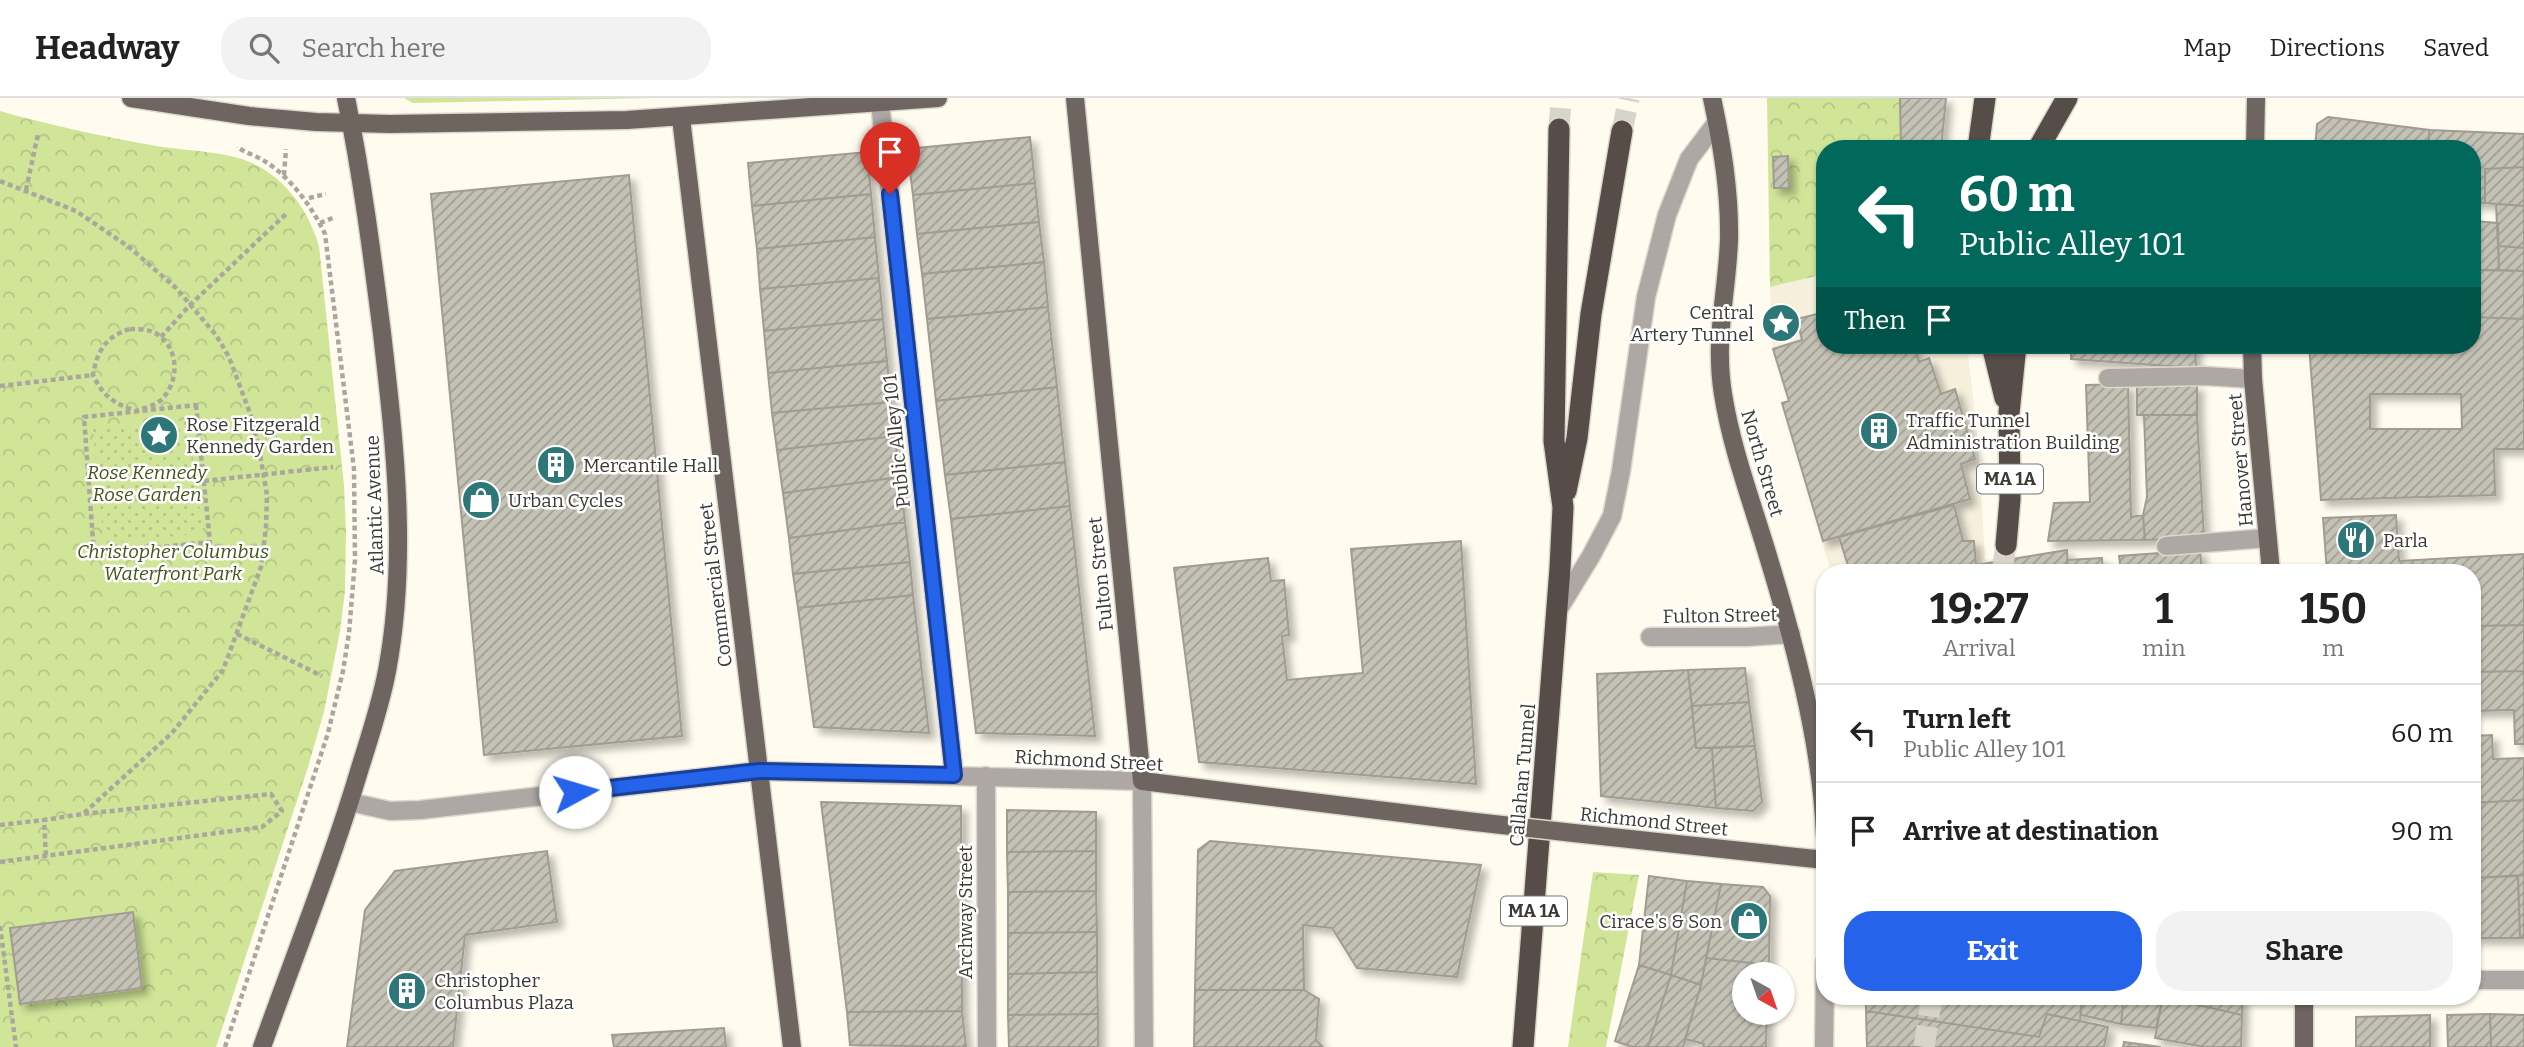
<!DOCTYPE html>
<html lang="en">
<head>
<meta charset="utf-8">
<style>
  body { margin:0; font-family:Bitter,serif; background:#f2f2f2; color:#222; height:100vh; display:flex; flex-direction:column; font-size:26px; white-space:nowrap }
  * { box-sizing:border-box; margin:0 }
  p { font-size:23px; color:#767676 }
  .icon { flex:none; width:38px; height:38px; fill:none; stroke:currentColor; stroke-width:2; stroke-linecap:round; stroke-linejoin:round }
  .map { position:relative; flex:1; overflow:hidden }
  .side { position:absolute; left:1816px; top:466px; width:665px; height:441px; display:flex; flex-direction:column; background:#fff; border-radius:28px; box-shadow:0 2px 5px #0004 }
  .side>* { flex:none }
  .guide { position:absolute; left:1816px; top:42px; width:665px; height:214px; border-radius:28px; box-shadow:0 2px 5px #0004; background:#00695c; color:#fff; overflow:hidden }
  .needle { width:46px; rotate:140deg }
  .buttons { position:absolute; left:1732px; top:864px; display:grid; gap:14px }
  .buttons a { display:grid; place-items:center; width:63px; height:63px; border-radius:50%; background:#fff; box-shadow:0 2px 5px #0004; font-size:35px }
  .pin { position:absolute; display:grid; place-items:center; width:60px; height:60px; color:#fff; margin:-72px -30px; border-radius:50% 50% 50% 0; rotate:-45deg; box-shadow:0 0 7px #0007 }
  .pin .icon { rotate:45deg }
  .me { position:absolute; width:77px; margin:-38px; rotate:84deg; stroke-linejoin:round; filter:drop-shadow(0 0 5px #0008) }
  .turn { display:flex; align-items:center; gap:24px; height:147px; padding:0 28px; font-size:32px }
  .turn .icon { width:91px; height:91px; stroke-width:2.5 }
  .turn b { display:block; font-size:49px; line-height:60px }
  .then { display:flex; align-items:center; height:66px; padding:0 28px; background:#0003; gap:14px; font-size:26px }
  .eta { display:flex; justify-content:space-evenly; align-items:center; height:119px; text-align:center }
  .eta b { font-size:42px; font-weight:700; line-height:49px }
  .primary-button { display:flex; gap:14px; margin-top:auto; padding:14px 28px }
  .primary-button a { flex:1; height:80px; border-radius:28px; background:#2563eb; color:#fff; font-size:28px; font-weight:700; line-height:80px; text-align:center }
  .primary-button a+a { background:#f2f2f2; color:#222 }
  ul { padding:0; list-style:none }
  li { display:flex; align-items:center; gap:21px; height:98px; padding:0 28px; border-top:2px solid #e0e0e0 }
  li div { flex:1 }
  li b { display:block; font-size:26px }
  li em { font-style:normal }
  header { display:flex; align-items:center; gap:42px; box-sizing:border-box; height:98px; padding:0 35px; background:#fff; border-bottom:2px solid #e0e0e0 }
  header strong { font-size:33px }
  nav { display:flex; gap:38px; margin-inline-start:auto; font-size:24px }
  .search { width:490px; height:63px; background:#f2f2f2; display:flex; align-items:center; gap:18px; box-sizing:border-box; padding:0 24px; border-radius:28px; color:#767676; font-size:26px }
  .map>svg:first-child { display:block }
</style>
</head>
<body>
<header>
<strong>Headway</strong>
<div class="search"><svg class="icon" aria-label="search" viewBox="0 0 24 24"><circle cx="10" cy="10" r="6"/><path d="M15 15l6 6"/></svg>Search here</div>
<nav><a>Map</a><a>Directions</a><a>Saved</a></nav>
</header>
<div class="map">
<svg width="2524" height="949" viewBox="0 0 2524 949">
  <defs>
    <pattern id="forest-crowns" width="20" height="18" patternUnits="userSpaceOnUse" patternTransform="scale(1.75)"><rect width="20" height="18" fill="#d0e598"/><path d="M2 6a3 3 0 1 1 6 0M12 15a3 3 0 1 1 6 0" fill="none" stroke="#b4c584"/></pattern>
    <pattern id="garden-dots" width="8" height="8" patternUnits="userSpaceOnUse" patternTransform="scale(1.75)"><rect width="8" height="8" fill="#d0e598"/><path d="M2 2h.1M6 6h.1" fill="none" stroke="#b4c584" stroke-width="1.8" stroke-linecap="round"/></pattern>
    <pattern id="building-hatch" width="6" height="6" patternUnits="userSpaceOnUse" patternTransform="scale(1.75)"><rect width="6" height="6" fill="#c4c1b5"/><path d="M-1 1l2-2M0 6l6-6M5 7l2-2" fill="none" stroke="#a09e94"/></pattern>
    <filter id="shadow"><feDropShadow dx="6" dy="6" stdDeviation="3.5" flood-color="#0004"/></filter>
  </defs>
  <rect width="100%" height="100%" fill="#fffbef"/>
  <path fill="#f5efdc" d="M1825,176V247H1967L1978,343L1985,462L2067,452V462L2102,460L2103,474H1831L1782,305L1789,302L1773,251L1770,189Z"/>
  <path fill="url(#forest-crowns)" d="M404,0H655L413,5Z
    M1767,0H1900L1901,51H1825V176L1770,189Z
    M0,13C48,27 107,39 156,48C182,52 210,53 235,59C278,70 307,107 319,148L344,387L346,434L345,493L340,533L324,614L308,669L216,949H0Z
    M1593,774L1639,777L1606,949H1568Z"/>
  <path fill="url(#garden-dots)" d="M188,322L203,435L104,446L93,331Z"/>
  <path fill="url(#building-hatch)" stroke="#a09c91" stroke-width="2" fill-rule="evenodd" filter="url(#shadow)" d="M1900,0H1946L1941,51H1901Z
    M2328,19L2429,32V51H2315L2317,26Z
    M2429,32L2524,36V69L2485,71V105L2473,104V51H2429Z
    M1030,39L1035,85L913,97L907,51Z
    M867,54L871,96L752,108L748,65Z
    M1788,58L1789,90H1774L1773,59Z
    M2524,69V108L2485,105V71Z
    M629,77L682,638L484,657L431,96Z
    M1035,85L1039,124L917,136L913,97Z
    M871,96L875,139L757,151L752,108Z
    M2496,106L2524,108V150L2498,148Z
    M2473,123L2498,125L2499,172H2473Z
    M1039,124L1044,164L922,176L917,136Z
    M875,139L879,180L760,191L757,151Z
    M2498,148L2524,150V173L2499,172Z
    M1044,164L1048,209L927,221L922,176Z
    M2473,172L2524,173V221L2473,219Z
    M879,180L883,221L764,233L760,191Z
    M1048,209L1057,289L936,303L927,221Z
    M1825,214V247H1914L1919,264L1929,260L1941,296L1955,291L1975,361L1961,366L1970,401L1823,443L1782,305L1789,303L1773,251L1802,242L1797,221Z
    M2473,219L2524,221V351H2494L2495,397L2321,402L2309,247H2473ZM2370,296H2461L2462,331H2370Z
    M883,221L887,263L768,275L764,233Z
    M2071,247H2195L2196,270L2071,261Z
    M887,263L891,304L772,315L768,275Z
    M2128,286L2131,419L2143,417L2145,442L2048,443L2054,405L2090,404L2086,287Z
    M2137,287H2197V317H2137Z
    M1057,289L1065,364L945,377L936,303Z
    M891,304L895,338L777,352L772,315Z
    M2144,317H2197L2204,440L2145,442L2143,417L2147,399Z
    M895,338L900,379L783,395L777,352Z
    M1065,364L1070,408L951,421L945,377Z
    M900,379L905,424L789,440L783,395Z
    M1954,407L1963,443H1974L1976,467L1898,474H1850L1839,439Z
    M1070,408L1095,638L976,635L951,421Z
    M2396,417L2399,463L2524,456V527L2473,528V474H2327L2323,420Z
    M905,424L910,464L793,476L789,440Z
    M1461,443L1476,686L1199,664L1174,470L1268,460L1271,483L1284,482L1289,537L1282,538L1287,582L1363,575L1351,451Z
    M2067,452L2068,474H1898L1976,467Z
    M2200,452L2202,474H2121L2119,458Z
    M2102,460L2103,474H2068L2067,462Z
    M910,464L913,497L798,510L793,476Z
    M913,497L929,635L814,629L798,510Z
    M2524,527V573L2473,574V528Z
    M1745,570L1749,604L1692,608L1688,572Z
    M1688,572L1696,650H1712L1716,710L1601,698L1597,576Z
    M2524,573V646H2515L2514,612L2473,613V574Z
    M1749,604L1755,648L1696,650L1692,608Z
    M2492,637L2493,661L2524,660V702L2473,705V638Z
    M1755,648L1762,704L1753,713L1716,710L1712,650Z
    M2524,702V777L2473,780V705Z
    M821,704L961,708L962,913L847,914Z
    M1007,712L1096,714V753L1007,754Z
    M1210,743L1481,767L1457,879L1357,870L1332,830L1303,827L1304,892H1195L1198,752Z
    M547,753L557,824L465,837L453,949H347L365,812L395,773Z
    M1096,753V793L1008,794L1007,754Z
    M2524,777V840H2520L2518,778Z
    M1649,778L1687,783L1671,877L1639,867Z
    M2518,778L2520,840H2473V780Z
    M1687,783L1721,786L1701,887L1671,877Z
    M1721,786L1763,789L1770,798L1769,867L1706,860Z
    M1096,793L1097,834L1008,835V794Z
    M133,814L142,890L20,906L10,830Z
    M1097,834V874L1008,876V835Z
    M1706,860L1769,867L1768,877H1745V915H1767L1766,949H1703L1704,946L1685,941L1701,887Z
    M1639,867L1671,877L1648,949H1633L1615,943Z
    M1097,874L1098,916L1008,917V876Z
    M1671,877L1701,887L1683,949H1648Z
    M1195,892H1304L1319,901L1316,942L1323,949H1194Z
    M1866,898H2082L2080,923L2047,916L2039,939L1866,913Z
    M2082,898H2124L2121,926L2081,917Z
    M2124,898H2163L2156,930L2121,926Z
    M2163,898H2242V917L2163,899Z
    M2163,899L2242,917L2241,949H2205L2155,940Z
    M962,913L966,949L850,947L847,914Z
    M1866,913L2039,939L2047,916L2108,929L2104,949H1867Z
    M1098,916V949H1009L1008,917Z
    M2490,916L2491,949H2448L2447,917Z
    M2490,916L2524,917V949H2491Z
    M2430,917V949H2356V919Z
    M724,930L726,949H614L612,937Z
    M2124,944L2161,949H2123Z"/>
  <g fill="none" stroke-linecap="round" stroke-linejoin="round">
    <path stroke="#d8d4ca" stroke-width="21" stroke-dasharray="21 10" stroke-linecap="butt" d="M1559,31L1561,0
      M1622,33L1629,0
      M2002,474L2006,447
      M1924,949L1932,898"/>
    <defs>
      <path id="minor" d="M880,5L954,677
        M2108,280L2205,278L2253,281
        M2166,448L2268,440
        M1558,512L1591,458L1612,418L1621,373L1646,199L1667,117L1689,61L1717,24
        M1650,539H1746L1791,536
        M986,678L987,949
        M350,704L390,713L420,712L759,673L1142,683L1144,949
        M2473,882H2524
        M1824,949L1825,864"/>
      <path id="major" d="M131,0L249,18L316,24L390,26L627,22L938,0
        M1075,0L1142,683L1475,724
        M1712,0C1722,47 1730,94 1729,142C1727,196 1714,241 1723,296C1731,347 1749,396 1764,445C1792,536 1821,640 1825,736
        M681,20L792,949
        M2255,51L2256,0
        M2252,247L2253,281L2271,474
        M1583,736L1825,762
        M2304,898V949
        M262,949C295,856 332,764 360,670C370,638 381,605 387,573C408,460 395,348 382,235C372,156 362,78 346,0"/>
      <path id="highway" d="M1978,51L1985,0
        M2038,51L2067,0
        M1992,247L2005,300
        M1566,393L1577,340L1591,216L1622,33
        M2006,447L2010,401L2009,315L2016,247
        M1523,949L1560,470L1563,409L1554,343L1559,31"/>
    </defs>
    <use href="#minor" stroke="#dcd8ce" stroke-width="21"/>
    <use href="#major" stroke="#dcd8ce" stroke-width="21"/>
    <use href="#highway" stroke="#dcd8ce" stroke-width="24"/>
    <path stroke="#aaa79e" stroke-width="4.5" stroke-dasharray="5 3.5" stroke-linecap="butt" d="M284,77L286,51
      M0,83L76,113L129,149L176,190L216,237L229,259L251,318L259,350L267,397L266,429L261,469L223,572L172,635L83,716L44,722L46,759
      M26,92L38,36
      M309,100L326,96
      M320,125L335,119
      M130,231C141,231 152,231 161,239C180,255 178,286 161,302C154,308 144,310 136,313C113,305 103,298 93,277C97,253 106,238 130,231Z
      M161,239L190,207L286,116
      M0,288L93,277
      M196,307L210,444L94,456L84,319Z
      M204,383L333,369
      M237,536L322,578
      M0,727L44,722
      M0,764L262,729L282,713L271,696L83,716
      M0,828L16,949
      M225,949L328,635L343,573L349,535L355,462L354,371L325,136C313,110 290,79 266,64C257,58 246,55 237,49"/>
    <use href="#minor" stroke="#aea8a5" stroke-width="18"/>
    <use href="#major" stroke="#6e6460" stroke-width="18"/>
    <use href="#highway" stroke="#574d48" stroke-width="21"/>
    <defs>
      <path id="major-bridge" d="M1475,724L1583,736"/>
    </defs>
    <use href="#major-bridge" stroke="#dcd8ce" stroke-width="21" stroke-linecap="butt"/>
    <use href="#major-bridge" stroke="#6e6460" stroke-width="18"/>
  </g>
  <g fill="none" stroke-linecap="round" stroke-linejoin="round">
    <defs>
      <path id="route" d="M575,694L759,673L954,677L890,96"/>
    </defs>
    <use href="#route" stroke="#184099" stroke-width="18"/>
    <use href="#route" stroke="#2563eb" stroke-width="12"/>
  </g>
  <defs>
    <symbol id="sight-disc" viewBox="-11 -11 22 22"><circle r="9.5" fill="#2d7779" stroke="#fff"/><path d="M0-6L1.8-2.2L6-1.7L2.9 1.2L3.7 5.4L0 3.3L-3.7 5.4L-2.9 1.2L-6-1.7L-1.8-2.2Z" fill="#fff"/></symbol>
    <symbol id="building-disc" viewBox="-11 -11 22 22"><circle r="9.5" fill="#2d7779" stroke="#fff"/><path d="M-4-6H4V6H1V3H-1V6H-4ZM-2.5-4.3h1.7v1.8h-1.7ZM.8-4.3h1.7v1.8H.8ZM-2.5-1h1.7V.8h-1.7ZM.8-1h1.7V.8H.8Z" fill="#fff"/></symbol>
    <symbol id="shop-disc" viewBox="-11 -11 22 22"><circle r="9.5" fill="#2d7779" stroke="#fff"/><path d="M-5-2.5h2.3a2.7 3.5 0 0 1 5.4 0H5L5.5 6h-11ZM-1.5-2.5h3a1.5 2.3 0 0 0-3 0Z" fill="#fff"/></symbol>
    <symbol id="restaurant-disc" viewBox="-11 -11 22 22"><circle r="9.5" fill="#2d7779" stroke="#fff"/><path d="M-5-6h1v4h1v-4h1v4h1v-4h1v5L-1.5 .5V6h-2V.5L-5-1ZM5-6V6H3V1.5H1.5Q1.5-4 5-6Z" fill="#fff"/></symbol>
  </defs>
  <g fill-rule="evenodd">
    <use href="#sight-disc" x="1759" y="203" width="44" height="44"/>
    <use href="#building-disc" x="1857" y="311" width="44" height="44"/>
    <use href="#sight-disc" x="137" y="315" width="44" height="44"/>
    <use href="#building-disc" x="534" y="345" width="44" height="44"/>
    <use href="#shop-disc" x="459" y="380" width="44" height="44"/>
    <use href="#restaurant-disc" x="2334" y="420" width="44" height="44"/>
    <use href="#shop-disc" x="1727" y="801" width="44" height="44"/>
    <use href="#building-disc" x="385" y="871" width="44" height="44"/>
  </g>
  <g text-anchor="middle" stroke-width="5" stroke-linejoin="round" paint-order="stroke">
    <g fill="#fff" stroke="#767572" stroke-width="2">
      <rect x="1977" y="366.5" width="66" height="29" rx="5"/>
      <rect x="1501" y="798.5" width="66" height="29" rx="5"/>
    </g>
    <g font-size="18" font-weight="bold" fill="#3c3a35">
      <text x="2010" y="387">MA 1A</text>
      <text x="1534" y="819">MA 1A</text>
    </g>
    <g font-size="19" fill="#3c3a35" stroke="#fff" text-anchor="start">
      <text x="1754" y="221" text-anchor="end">Central<tspan x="1754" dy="22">Artery Tunnel</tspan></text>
      <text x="1906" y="329">Traffic Tunnel<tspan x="1906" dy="22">Administration Building</tspan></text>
      <text x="186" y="333">Rose Fitzgerald<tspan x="186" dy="22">Kennedy Garden</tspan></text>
      <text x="583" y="374">Mercantile Hall</text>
      <text x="508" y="409">Urban Cycles</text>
      <text x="2383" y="449">Parla</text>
      <text x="1722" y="830" text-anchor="end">Cirace's &amp; Son</text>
      <text x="434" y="889">Christopher<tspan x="434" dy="22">Columbus Plaza</tspan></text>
    </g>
    <g font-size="19" fill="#3c3a35" stroke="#fff">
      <text transform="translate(896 343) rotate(-96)" y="7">Public Alley 101</text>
      <text transform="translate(2240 362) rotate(-95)" y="7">Hanover Street</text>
      <text transform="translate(1763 365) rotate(74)" y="7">North Street</text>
      <text transform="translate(374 407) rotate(-92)" y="7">Atlantic Avenue</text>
      <text transform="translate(1100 476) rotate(-96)" y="7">Fulton Street</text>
      <text transform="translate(715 487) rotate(-97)" y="7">Commercial Street</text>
      <text transform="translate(1720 517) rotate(-1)" y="7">Fulton Street</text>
      <text transform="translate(1089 662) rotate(3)" y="7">Richmond Street</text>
      <text transform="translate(1522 677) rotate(-85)" y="7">Callahan Tunnel</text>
      <text transform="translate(1654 723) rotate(6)" y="7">Richmond Street</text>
      <text transform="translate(965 814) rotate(-90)" y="7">Archway Street</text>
    </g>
    <g font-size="19" font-style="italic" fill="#455219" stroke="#fff">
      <text x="147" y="381">Rose Kennedy<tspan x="147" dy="22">Rose Garden</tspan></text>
      <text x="173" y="460">Christopher Columbus<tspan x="173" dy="22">Waterfront Park</tspan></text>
    </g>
  </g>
</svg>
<div class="buttons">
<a><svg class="needle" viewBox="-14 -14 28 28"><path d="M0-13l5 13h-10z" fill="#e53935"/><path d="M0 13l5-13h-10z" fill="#767676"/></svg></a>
</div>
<div class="pin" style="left:890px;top:96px;background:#d93025"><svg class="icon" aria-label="arrive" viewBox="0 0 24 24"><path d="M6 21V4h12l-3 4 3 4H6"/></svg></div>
<svg class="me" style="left:575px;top:694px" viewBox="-20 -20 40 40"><circle r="19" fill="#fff"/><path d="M0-13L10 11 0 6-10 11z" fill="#2563eb"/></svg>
<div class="guide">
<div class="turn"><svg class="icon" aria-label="left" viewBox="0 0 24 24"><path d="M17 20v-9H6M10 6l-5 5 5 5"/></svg><div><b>60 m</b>Public Alley 101</div></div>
<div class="then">Then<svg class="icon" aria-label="arrive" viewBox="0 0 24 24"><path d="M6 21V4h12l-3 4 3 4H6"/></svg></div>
</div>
<section class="side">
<div class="eta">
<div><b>19:27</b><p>Arrival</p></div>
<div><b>1</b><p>min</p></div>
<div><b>150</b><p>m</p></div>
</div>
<ul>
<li><svg class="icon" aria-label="left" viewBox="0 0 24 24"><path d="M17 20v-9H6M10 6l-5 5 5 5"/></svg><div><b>Turn left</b><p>Public Alley 101</p></div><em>60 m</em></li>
<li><svg class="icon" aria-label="arrive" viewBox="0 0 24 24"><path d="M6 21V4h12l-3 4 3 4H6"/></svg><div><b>Arrive at destination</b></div><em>90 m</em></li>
</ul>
<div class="primary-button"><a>Exit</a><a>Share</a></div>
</section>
</div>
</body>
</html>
